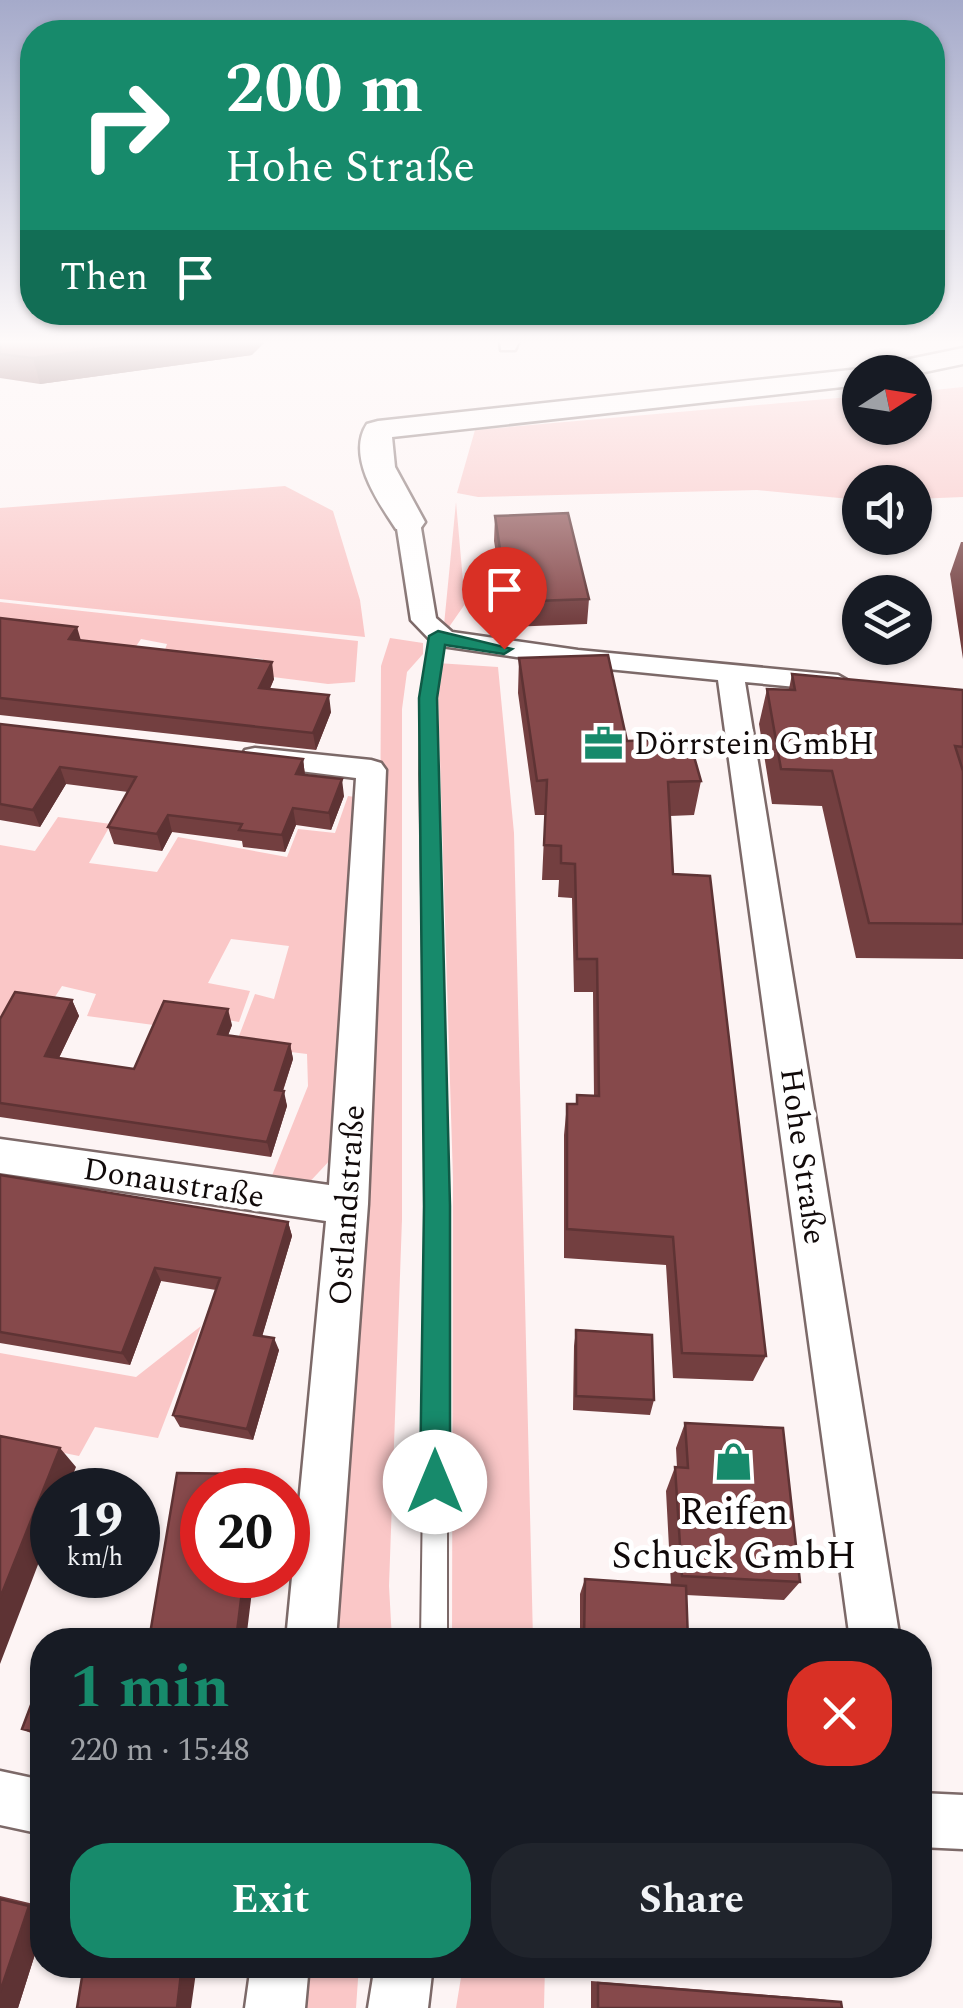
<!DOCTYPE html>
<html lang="en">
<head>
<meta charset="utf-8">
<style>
  body { margin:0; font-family:Spectral,serif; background:#20242c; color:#f1f3f6; height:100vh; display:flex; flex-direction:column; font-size:38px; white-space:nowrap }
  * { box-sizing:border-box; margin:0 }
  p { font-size:32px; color:#9ea1a6 }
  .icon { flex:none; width:55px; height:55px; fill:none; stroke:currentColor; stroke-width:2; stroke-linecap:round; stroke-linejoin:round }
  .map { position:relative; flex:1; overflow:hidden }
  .details { position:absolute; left:30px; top:1628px; width:902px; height:350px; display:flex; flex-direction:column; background:#171b24; border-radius:40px; box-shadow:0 2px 8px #0004 }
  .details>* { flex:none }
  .banner { position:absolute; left:20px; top:20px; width:925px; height:305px; border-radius:40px; box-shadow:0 2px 8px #0004; background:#178a6b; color:#fff; overflow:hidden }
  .needle { width:65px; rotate:78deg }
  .fabs { position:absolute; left:842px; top:355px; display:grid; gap:20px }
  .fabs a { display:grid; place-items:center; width:90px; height:90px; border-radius:50%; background:#171b24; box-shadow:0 2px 8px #0004; font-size:50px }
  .speed { position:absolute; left:30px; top:1468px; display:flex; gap:20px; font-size:50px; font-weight:700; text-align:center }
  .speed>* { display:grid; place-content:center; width:130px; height:130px; border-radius:50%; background:#171b24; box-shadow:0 2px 8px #0004; line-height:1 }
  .speed small { font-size:25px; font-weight:400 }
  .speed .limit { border:15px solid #d22; background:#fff; color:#111 }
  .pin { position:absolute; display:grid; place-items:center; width:85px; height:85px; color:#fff; margin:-102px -42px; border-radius:50% 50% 50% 0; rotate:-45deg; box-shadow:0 0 10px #0007 }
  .pin .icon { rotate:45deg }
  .me { position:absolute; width:110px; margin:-55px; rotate:0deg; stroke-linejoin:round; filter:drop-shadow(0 0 8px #0008) }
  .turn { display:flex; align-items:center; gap:35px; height:210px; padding:0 40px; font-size:45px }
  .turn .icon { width:130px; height:130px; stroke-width:2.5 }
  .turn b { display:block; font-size:70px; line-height:85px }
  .then { display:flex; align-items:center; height:95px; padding:0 40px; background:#0003; gap:20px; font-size:38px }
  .round { display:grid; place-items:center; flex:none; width:105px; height:105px; border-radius:40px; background:#20242c }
  .summary { display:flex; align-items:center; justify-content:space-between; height:170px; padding:0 40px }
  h1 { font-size:60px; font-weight:700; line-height:75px; color:#178a6b }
  .cta { display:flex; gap:20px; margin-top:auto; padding:20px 40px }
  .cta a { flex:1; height:115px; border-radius:40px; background:#178a6b; color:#fff; font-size:40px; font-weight:700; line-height:115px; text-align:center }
  .cta a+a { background:#20242c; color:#f1f3f6 }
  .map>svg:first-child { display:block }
</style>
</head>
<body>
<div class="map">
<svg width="963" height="2008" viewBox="0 0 963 2008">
  <rect width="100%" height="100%" fill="#fdf4f4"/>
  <path fill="#fac7c7" d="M963,387V497L915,499V482H860V500L757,490L478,497L457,493L475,430L860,396V428H915V392Z
    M285,486L333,511L360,600L365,637L0,599V508Z
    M456,502L465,604L449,627L444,625Z
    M0,602L358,641L355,682L328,684L257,675L263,659L235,657L228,669L161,661L167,644L141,639L124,664L0,631Z
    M390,638L423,643V654L407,672L402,709V1219L389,1586L392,1640H338L358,1161L372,1160L380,884L381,666Z
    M437,663L498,667L514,833L533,1640H452L453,1179Z
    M348,796L355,797L332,1158L304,1188L269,1183L308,1086L307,1054L249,1047L221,1083L255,994L274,999L289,946L231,939L208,983L250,991L239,1022L166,1009L161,1026L87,1016L96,994L62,986L51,1003L0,1020V845L35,851L58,817L111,824L89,863L157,872L178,837L287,857L298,829L335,833Z
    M201,1326L158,1438L95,1427L79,1456L0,1440V1353L136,1377Z
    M302,1965H359L356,2008H298Z
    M463,1965H545L544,2008H456Z"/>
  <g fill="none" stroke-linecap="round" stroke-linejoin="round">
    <defs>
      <path id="lane" d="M438,632L445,636L435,698L434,774L447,1206V1640H421L427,1206L420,774L421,698L431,636Z"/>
      <path id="street" d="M500,341H519L515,350H501Z
        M408,515L420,522L436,618L452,632L578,650L838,675L852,683L838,691L745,682L900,1640H850L718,680L578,666L435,645L411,620L396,522Z
        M255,748L371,760L381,763L386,770L368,1204L336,1640H286L326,1221L0,1173V1139L329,1185L356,778L245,764L241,757L245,750Z
        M0,1771L42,1780V1834L0,1825Z
        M920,1793L963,1795V1849L920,1847Z
        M251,1965H309L305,2008H245Z
        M375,1965H433L428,2008H368Z"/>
      <path id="secondary" d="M963,348V364L915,374L872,372L876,366Z
        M860,369L871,372H860V385L392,437L395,467L425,522L420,529H396C378,502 346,456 367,424L378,421Z"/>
    </defs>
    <use href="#lane" stroke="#7c6968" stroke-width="4"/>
    <use href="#street" stroke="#7c6968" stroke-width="5"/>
    <use href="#secondary" stroke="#7c6968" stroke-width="5"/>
    <use href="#lane" fill="#fff" fill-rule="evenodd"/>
    <use href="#street" fill="#fff" fill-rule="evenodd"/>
    <use href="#secondary" fill="#fff" fill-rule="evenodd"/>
  </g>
  <path fill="#733f40" d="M0,341L252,355L40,384L0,378Z
    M495,516L589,599L587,624L508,627L494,541Z
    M961,542H963V659L950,574Z
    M0,618L81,640L274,679L270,689L331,712L316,750L0,715Z
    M519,658L627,741L701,781L694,815L670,816L673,874L766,1356L753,1381L673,1378L666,1265L564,1258V1135L567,1104H576L577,1095L594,1096L593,992H574L572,898L558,897L559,880H542L545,815H535L518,693Z
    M792,674L963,690V959L856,958L822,806L772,804L759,724L767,689H789Z
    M0,724L303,759L305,775L344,796L331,830L296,825L285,852L243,847L242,841L172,832L162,851L114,844L108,827L128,792L66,784L40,827L0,820Z
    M72,1000L79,1016L59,1058L134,1069L232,1025L228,1035L290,1044L293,1059L283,1091L287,1106L271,1157L0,1117V1019Z
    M0,1175L288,1222L292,1236L262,1336L279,1350L253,1440L180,1427L173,1415L216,1290L161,1281L130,1365L0,1343Z
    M576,1330L654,1400L650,1415L573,1410L574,1346Z
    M685,1423L800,1582L784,1600L686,1595L688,1640H580V1594L585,1579L671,1585L666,1491L675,1467L677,1468L676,1448Z
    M42,1676V1738L22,1729Z
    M0,1896L42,1906V1932L18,2008H0Z
    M591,1981L820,1999L841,2002L842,2008H591Z"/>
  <path fill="#5e3334" d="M159,341H266L252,355L40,384L33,358Z
    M77,627L82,644L69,639Z
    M272,662L274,679L262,705L259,688Z
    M329,695L331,712L316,750L313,733Z
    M303,759L305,776L296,774Z
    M60,767L66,784L40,827L33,810Z
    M342,779L344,796L331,830L329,813Z
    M293,808L296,825L285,852L282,835Z
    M168,815L172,832L162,851L157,834Z
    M72,1000L79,1016L52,1072L45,1056Z
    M228,1009L232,1025L223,1049L218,1034Z
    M290,1044L293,1059L278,1105L275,1090Z
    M284,1091L287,1106L271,1157L267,1142Z
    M288,1222L292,1236L259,1347L254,1335Z
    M155,1268L161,1281L130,1365L122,1353Z
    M274,1338L279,1350L253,1440L247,1429Z
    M60,1448L76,1467L67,1490H52V1528L0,1664V1598Z
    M257,1474L264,1489V1490H255Z
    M244,1575H254L246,1640H236Z
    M29,1906L42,1908V1932L18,2008H0V1992Z
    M182,1965H197L191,2008H177Z"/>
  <path fill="#86494b" stroke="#5e3334" stroke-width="2.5" d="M0,341H159L33,358L0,354Z
    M568,513L589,599L508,602L495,516Z
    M0,618L77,627L69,639L272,662L259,688L329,695L313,733L0,698Z
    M608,655L627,741L689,739L701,781L668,782L673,874L710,876L766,1356L682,1353L673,1237L567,1229V1104H577V1095L599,1096L597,959H577L575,864L561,863V846L544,845L547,780L537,781L519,658Z
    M792,674L963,690V747L955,746L963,771V924L869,923L832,771L781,769L767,689L795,690Z
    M0,724L303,759L296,774L342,779L329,813L293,808L282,835L239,830L242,824L168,815L157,834L108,827L136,777L60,767L33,810L0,804Z
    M15,992L72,1000L45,1056L134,1069L164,1001L228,1009L218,1034L290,1044L275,1090L284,1091L267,1142L0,1103V1019Z
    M0,1175L288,1222L254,1335L274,1338L247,1429L173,1415L220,1278L155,1268L122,1353L0,1332Z
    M576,1330L652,1335L654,1400L576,1396Z
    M685,1423L783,1428L800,1582L682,1576L675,1467L688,1468Z
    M0,1436L60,1448L0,1598Z
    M177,1473L257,1474L255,1490H202V1575H244L236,1640H149Z
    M585,1579L686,1586L688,1640H584Z
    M42,1676V1734L22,1729Z
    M0,1899L29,1906L0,1992Z
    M84,1965H182L177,2008H77Z
    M598,1983L841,2002L842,2008H598Z"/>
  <linearGradient id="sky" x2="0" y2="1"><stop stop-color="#a5aaca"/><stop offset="0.55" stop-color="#fefafa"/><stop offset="1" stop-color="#fefafa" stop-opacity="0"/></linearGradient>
  <rect width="963" height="622" fill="url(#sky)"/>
  <path fill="#178a6b" stroke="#0f5a46" stroke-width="2.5" d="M438,631L512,649L504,654L445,645L437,698L450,1206V1482L446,1493L435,1497L425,1493L420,1482L424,1206L419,698L429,636Z"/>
  <defs>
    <symbol id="office-bare" viewBox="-9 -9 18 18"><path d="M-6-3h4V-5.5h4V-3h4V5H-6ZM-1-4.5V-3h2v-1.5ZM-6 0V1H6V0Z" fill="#178a6b" stroke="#fff" stroke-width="2.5" paint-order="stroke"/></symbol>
    <symbol id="shop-bare" viewBox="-9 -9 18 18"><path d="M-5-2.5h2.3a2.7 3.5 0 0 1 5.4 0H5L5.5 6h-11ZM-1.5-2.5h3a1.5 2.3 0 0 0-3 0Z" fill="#178a6b" stroke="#fff" stroke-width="2.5" paint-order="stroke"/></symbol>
  </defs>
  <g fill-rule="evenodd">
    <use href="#office-bare" x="576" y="716" width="55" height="55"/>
    <use href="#shop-bare" x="706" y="1434" width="55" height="55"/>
  </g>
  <g text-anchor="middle" stroke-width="10" stroke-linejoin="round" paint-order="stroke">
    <g font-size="32" fill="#110a0a" stroke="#fff" text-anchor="start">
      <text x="634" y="754">Dörrstein GmbH</text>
    </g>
    <g font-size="32" fill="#110a0a" stroke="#fff">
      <text transform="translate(804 1156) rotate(82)" y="11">Hohe Straße</text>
      <text transform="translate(174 1182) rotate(9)" y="11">Donaustraße</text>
      <text transform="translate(346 1205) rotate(-86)" y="11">Ostlandstraße</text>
    </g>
    <g font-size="38" fill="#110a0a" stroke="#fff">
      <text x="734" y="1524">Reifen<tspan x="734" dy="44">Schuck GmbH</tspan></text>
    </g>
  </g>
</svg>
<div class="fabs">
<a><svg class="needle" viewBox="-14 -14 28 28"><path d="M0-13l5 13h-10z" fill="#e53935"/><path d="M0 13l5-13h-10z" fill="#9ea1a6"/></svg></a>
<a><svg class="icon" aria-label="sound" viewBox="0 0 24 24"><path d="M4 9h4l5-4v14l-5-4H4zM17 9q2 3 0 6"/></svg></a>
<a><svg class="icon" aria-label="layers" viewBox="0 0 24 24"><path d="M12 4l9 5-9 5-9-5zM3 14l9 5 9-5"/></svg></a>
</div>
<div class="speed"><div>19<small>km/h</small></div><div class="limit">20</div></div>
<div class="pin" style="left:504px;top:649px;background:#d93025"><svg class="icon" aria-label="arrive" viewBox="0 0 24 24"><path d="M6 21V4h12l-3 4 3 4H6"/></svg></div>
<svg class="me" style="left:435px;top:1482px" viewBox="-20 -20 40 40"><circle r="19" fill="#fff"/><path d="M0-13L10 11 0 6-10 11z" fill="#178a6b"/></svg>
<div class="banner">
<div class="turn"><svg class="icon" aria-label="right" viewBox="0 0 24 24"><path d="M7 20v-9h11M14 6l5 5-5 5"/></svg><div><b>200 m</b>Hohe Straße</div></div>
<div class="then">Then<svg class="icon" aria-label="arrive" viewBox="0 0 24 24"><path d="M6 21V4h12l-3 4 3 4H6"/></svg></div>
</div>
<section class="details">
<div class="summary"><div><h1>1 min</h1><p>220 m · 15:48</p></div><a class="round" style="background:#d93025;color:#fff"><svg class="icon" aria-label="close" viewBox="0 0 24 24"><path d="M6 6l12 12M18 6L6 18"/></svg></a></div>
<div class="cta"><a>Exit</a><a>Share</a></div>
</section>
</div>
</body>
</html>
